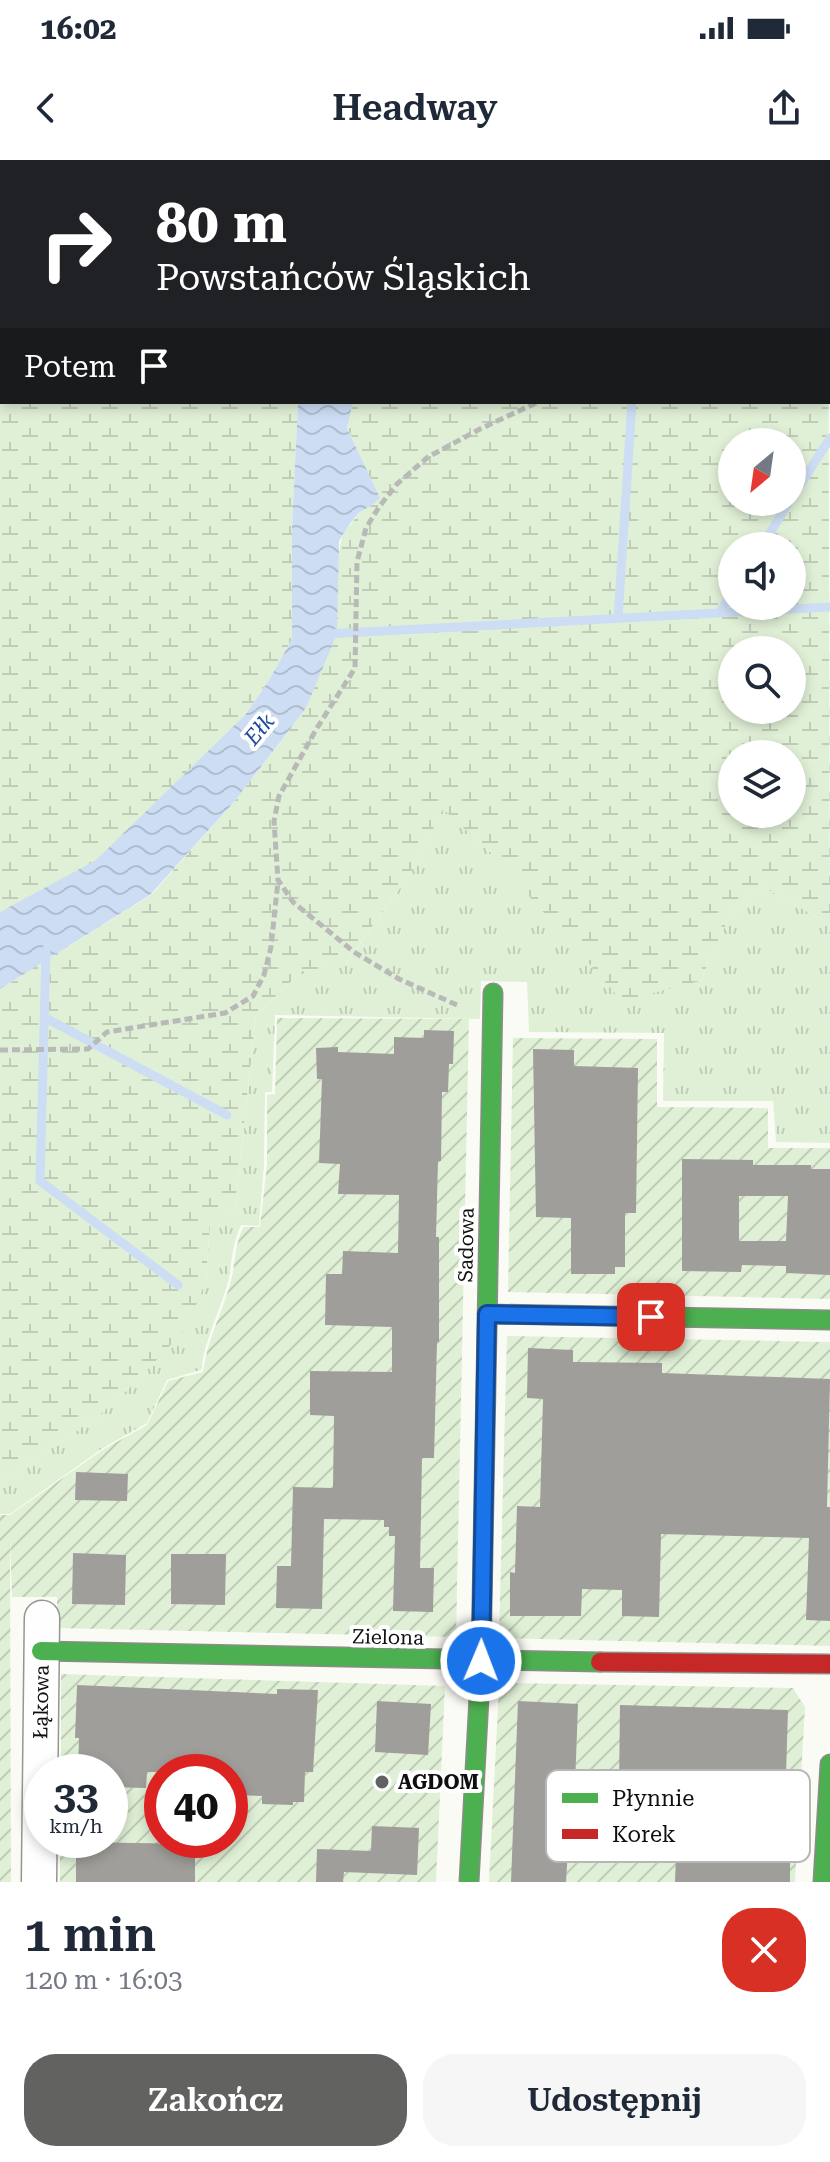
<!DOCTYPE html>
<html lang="pl">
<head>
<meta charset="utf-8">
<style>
  body { margin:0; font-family:"Roboto Serif",serif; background:#f6f6f7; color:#1f2937; height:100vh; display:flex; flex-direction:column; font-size:30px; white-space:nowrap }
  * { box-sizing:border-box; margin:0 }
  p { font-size:26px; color:#747a83 }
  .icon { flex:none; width:44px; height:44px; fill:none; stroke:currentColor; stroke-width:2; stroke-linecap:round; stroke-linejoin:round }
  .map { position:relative; height:1722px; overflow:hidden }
  .sheet { display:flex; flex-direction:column; background:#fff; flex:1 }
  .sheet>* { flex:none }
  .guide { position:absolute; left:0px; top:0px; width:830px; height:244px; box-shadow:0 4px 12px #0003; background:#202124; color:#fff; overflow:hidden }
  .needle { width:52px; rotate:209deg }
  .buttons { position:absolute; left:718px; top:268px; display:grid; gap:16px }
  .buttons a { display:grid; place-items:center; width:88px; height:88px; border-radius:50%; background:#fff; box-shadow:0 4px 12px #0003; font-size:40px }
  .speed { position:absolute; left:24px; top:1594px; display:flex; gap:16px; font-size:40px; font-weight:700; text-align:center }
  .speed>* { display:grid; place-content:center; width:104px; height:104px; border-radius:50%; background:#fff; box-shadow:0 4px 12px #0003; line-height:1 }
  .speed small { font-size:20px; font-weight:400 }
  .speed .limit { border:12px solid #d22; background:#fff; color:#111 }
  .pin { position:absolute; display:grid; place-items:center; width:68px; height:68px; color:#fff; margin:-34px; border-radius:16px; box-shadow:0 4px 12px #0006 }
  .me { position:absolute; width:88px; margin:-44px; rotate:1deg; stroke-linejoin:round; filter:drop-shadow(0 0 6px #0008) }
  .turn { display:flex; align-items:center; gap:28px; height:168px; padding:0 24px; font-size:36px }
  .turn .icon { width:104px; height:104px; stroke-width:2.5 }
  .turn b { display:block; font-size:56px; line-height:68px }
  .then { display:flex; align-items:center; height:76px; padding:0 24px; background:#0003; gap:16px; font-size:30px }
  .round { display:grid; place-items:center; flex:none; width:84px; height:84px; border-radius:32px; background:#f6f6f7 }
  .headline { display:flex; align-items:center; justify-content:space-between; height:136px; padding:0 24px }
  h1 { font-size:48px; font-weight:600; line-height:60px }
  .cta { display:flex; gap:16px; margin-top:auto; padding:16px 24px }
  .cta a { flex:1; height:92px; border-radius:32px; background:#626260; color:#fff; font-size:32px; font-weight:600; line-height:92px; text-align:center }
  .cta a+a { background:#f6f6f7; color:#1f2937 }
  .status { display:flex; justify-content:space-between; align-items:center; height:56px; padding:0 40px; background:#fff; direction:ltr }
  .status svg { height:22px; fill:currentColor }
  header { display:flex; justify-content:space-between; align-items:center; height:104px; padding:0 24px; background:#fff; font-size:36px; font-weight:600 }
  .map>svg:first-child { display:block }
</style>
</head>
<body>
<div class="status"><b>16:02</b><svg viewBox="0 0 49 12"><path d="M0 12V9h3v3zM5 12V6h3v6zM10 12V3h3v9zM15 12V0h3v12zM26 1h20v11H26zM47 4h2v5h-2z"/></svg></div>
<header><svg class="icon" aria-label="back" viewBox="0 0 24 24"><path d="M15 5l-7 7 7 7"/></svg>Headway<svg class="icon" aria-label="share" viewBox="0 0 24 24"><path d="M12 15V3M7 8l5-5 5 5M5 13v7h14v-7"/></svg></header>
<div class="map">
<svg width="830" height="1722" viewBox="0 0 830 1722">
  <defs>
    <pattern id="grass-tufts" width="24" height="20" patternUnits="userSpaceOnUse" patternTransform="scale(2)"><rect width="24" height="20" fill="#e0f0d6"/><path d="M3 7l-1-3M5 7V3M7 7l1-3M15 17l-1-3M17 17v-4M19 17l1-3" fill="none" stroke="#bfcdb6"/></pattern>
    <pattern id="wetland-marsh" width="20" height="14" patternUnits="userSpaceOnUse" patternTransform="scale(2)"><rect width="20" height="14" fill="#e0f0d6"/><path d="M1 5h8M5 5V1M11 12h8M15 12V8" fill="none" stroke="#bfcdb6"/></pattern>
    <pattern id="garden-furrows" width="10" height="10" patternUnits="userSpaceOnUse" patternTransform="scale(2)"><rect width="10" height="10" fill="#e0f0d6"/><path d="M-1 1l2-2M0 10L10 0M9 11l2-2" fill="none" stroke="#bfcdb6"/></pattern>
    <pattern id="water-waves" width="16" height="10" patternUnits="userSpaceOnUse" patternTransform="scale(2)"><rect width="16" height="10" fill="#cddef4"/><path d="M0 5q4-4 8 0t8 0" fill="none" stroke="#afbdd0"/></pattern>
  </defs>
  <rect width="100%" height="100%" fill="#fbfbf5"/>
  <path fill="url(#grass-tufts)" d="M443,648L490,692L700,821L730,755L761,726L830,764V983L776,982L773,941H663L664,873L529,872L527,822L481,821L480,859L275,855L272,932H265L264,1004L259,1066L241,1065C230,1090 233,1103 227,1126C218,1155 205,1180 201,1210L167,1220L147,1263L103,1288L10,1354H0V1324L98,1256L140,1218L206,1122L210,1062L235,1047L256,855L302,811L346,804L412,711Z"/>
  <path fill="url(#wetland-marsh)" fill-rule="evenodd" d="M0,0H349L2,2V242H298L292,366V479L269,520L245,555L102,700L0,752Z
    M424,0H810L827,2H422Z
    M828,2L830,764L761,726L730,755L700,821L622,841L490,692L443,649L412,711L345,805L302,811L256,855L235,1047L210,1063L206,1122L186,1168L140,1218L98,1256L0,1324V829L151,735L234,642L306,548L343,372C350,367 352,362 357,356C363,348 373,347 379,338L347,267L353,242H828ZM732,282H792V342H732ZM732,386H792V446H732ZM732,490H792V550H732ZM732,594H792V654H732Z"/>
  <path fill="url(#garden-furrows)" fill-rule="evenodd" d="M277,858L469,859L456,1477L57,1468V1437H12L10,1378L11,1722H0V1355H10L104,1289L147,1265L168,1221L203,1212C207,1181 220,1157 229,1128C236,1107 233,1090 243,1067H260L267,1004V935L275,934Z
    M513,878L657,879V947L768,948V988H830V1139L508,1132Z
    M507,1176L830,1182V1486L499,1478Z
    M61,1514L445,1526L436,1722H60V1680H110V1612H61ZM162,1612H230V1680H162Z
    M505,1523L793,1528L805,1547L795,1722H489L499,1527Z"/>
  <path fill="url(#water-waves)" d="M298,242H353L347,268L380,338C373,346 365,348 358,354C352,361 342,374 339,382L337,474L306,548L234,642L150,735L0,829V752L96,700L245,555L269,520L292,479V366Z"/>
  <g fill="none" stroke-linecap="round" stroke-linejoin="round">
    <path stroke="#cddef4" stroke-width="9" d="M216,2L224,0
      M647,2L648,0
      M0,30H2
      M792,338L830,278
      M762,386L789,342
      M720,452L732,433
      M618,458L632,242
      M326,474L830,447
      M46,790L40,1021L178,1125
      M44,857L227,955"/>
  </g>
  <path fill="#9f9e9a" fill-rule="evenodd" d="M424,870L454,871L453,904H449L448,932H442L441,1001H438L436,1077H439V1182H437L434,1298H422L420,1408H434L433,1452L393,1451L395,1376H389V1367H384V1360L324,1359L322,1449L276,1448L277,1406H291L293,1327L333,1328L334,1256L310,1255V1211L392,1212V1167L325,1165L326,1114H342L343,1091L398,1093L399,1035L338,1034L340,1004L319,1003L322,919H317L316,888L338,887V892L394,894V877L424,878Z
    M533,889L574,890V906L638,908L636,1053H625V1107H615V1114H571V1058L536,1057Z
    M682,999L753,1000V1005H811V1009H830V1115L786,1113V1106L742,1105L741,1112L682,1111ZM739,1036H788L786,1081H739Z
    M528,1188L573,1190V1202L662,1203V1213L830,1219L827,1347H830V1461L806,1460L809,1378L661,1374L659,1457L622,1456V1430L582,1429L581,1456H510V1412L515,1413L517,1346L540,1347L543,1239L527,1238Z
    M76,1312L128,1314L127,1341L75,1340Z
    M73,1393L126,1395L125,1445L72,1444Z
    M171,1394H226L225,1445L171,1444Z
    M77,1525L277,1534V1529L318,1530L313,1612H305L304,1642H293V1645L262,1644V1636L230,1635V1612H147L146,1628L110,1627V1612H78L79,1578H75Z
    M377,1541L431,1544L428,1595L375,1592Z
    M518,1541L578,1544L575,1626L619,1627L620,1545L788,1550L786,1614L731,1613L729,1700L790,1702V1722H675L677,1668H668V1656L580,1654L570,1655L566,1722H511Z
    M372,1666L419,1668L417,1715L344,1712L343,1722H316L317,1689L371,1691Z
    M76,1682L195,1684V1722H76Z"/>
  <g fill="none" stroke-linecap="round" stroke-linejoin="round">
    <defs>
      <path id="street" d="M39,1722L42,1458"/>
      <path id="fast" d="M487,1154L830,1160
        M41,1491L600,1502
        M469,1722L481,1501L493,833
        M823,1722L830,1604"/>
      <path id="jam" d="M600,1502L830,1504"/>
    </defs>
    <use href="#street" stroke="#959593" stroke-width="37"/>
    <use href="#fast" stroke="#8c8c89" stroke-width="21"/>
    <use href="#jam" stroke="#8c8c89" stroke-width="21"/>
    <path stroke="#b9b9b8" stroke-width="5" stroke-dasharray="8 4" stroke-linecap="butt" d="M828,215L830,216
      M457,845L399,819L354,792L293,742L278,720L274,661L279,636L317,568L355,508L357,402L366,368L379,347L397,324L428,297L480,269L538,242
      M0,890L88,889L107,872L225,853L253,836L264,815L271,787L278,721"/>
    <use href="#street" stroke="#fefefe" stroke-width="34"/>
    <use href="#fast" stroke="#4caf50" stroke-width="18"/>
    <use href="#jam" stroke="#c62828" stroke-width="18"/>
  </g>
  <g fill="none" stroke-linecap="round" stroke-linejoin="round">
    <defs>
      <path id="route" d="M481,1501L487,1154L651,1157"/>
    </defs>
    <use href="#route" stroke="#114b97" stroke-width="20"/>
    <use href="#route" stroke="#1a73e8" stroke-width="14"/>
  </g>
  <circle fill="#626260" stroke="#fff" stroke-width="3" cx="382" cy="1622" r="8"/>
  <g text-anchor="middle" stroke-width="8" stroke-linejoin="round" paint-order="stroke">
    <g font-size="20" fill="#0f0f0f" stroke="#fff">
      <text transform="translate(466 1085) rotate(-89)" y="7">Sadowa</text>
      <text transform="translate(388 1477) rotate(1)" y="7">Zielona</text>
      <text transform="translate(41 1542) rotate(-89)" y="7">Łąkowa</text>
    </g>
    <g font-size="20" font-weight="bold" fill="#0f0f0f" stroke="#fff" text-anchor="start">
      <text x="398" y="1629">AGDOM</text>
    </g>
    <g font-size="22" font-style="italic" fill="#1f4a9b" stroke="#fff">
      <text transform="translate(259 569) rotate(-50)" y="8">Ełk</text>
    </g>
  </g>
  <rect x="546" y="1610" width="264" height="92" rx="12" fill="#fff" stroke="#b7b7b7" stroke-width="2"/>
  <rect x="562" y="1633" width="36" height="10" fill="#4caf50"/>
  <rect x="562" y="1669" width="36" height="10" fill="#c62828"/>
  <g font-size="22" fill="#0f0f0f">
    <text x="612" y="1646">Płynnie</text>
    <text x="612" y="1682">Korek</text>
  </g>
</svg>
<div class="buttons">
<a><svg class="needle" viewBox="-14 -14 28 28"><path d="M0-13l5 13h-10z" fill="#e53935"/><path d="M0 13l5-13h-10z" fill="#747a83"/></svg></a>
<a><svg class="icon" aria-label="sound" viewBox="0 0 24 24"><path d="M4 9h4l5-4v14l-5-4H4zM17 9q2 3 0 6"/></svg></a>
<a><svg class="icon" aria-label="search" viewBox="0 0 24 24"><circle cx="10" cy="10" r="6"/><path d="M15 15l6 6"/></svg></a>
<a><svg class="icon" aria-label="layers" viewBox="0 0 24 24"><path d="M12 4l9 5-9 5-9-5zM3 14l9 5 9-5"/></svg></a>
</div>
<div class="speed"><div>33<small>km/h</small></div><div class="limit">40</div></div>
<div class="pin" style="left:651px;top:1157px;background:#d93025"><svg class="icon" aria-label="arrive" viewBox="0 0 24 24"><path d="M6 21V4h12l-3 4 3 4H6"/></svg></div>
<svg class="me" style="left:481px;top:1501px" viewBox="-20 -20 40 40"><circle r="17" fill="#1a73e8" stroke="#fff" stroke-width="3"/><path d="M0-11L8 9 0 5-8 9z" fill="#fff"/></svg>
<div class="guide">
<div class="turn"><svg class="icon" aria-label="right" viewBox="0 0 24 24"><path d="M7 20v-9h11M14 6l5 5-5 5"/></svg><div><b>80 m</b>Powstańców Śląskich</div></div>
<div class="then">Potem<svg class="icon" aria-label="arrive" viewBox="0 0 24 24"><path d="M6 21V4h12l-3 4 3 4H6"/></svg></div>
</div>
</div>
<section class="sheet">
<div class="headline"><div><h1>1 min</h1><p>120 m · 16:03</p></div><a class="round" style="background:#d93025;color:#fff"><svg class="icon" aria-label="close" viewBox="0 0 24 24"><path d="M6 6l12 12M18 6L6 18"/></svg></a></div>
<div class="cta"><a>Zakończ</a><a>Udostępnij</a></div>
</section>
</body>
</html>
